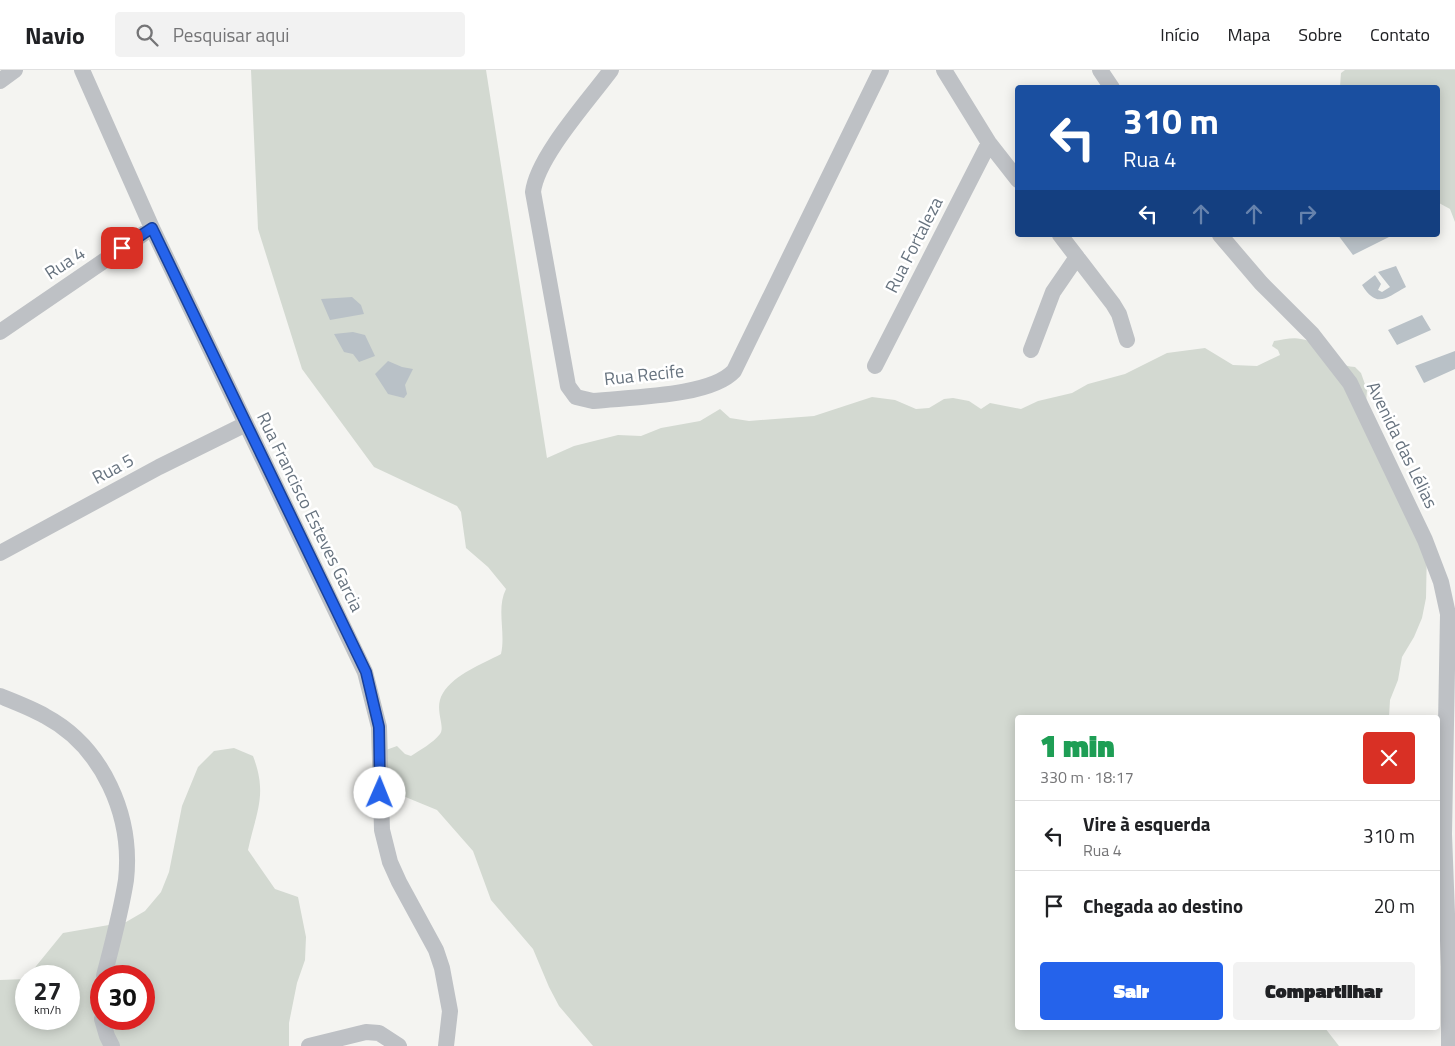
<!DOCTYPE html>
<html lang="pt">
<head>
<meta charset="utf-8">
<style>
  body { margin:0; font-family:"Titillium Web",sans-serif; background:#f2f2f2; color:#202124; height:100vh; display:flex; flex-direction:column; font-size:19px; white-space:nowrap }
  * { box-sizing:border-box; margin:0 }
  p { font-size:16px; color:#757577 }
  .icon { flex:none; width:28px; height:28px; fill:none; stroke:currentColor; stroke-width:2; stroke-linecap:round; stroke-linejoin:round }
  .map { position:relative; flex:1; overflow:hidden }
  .panel { position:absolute; left:1015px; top:645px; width:425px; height:315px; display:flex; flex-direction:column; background:#fff; border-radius:5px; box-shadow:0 2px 12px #0003 }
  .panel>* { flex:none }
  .guide { position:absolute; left:1015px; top:15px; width:425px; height:152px; border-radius:5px; box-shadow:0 2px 12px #0003; background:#1a4fa0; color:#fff; overflow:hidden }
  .speed { position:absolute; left:15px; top:895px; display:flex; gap:10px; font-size:25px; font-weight:700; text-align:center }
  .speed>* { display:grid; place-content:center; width:65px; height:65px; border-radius:50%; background:#fff; box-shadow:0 2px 12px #0003; line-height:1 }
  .speed small { font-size:12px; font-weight:400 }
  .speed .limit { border:8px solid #d22; background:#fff; color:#111 }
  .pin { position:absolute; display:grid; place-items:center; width:42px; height:42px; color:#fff; margin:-21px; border-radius:10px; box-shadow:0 2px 8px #0006 }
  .me { position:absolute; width:55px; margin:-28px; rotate:1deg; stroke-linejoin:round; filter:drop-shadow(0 0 4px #0008) }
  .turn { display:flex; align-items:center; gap:18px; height:105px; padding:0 25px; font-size:22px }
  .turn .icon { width:65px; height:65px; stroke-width:2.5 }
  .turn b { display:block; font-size:35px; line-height:42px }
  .lanes { display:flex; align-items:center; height:48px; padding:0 25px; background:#0003; justify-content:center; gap:25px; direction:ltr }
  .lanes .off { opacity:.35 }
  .round { display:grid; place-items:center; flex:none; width:52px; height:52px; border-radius:5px; background:#f2f2f2 }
  .summary { display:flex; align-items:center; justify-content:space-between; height:85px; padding:0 25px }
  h1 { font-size:30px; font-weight:800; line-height:38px; color:#1e9e55 }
  .action { display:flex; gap:10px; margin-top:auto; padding:10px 25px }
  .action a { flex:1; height:58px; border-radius:5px; background:#2563eb; color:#fff; font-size:20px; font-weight:800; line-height:58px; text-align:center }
  .action a+a { background:#f2f2f2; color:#202124 }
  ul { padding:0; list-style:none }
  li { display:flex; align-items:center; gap:15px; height:70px; padding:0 25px; border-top:1px solid #e0e0e0 }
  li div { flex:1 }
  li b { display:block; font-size:19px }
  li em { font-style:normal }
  header { display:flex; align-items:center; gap:30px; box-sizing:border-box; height:70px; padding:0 25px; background:#fff; border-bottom:1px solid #e0e0e0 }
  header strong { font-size:24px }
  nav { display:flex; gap:28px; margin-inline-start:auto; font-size:18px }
  .search { width:350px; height:45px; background:#f2f2f2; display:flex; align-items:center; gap:12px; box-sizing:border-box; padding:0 18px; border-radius:5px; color:#757577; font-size:19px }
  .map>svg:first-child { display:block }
</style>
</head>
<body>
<header>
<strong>Navio</strong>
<div class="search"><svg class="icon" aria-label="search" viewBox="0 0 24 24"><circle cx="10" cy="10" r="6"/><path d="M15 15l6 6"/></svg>Pesquisar aqui</div>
<nav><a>Início</a><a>Mapa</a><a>Sobre</a><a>Contato</a></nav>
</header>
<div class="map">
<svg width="1455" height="976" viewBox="0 0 1455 976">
  <rect width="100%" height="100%" fill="#f4f4f1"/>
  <path fill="#d3d9d1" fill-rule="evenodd" d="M251,0H486L547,388L574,376L618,365L641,366L661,358L700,351L720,339L730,348L749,351L814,346L872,327L895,330L916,339L929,338L944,329L953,328L969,331L981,339L990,333L1021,339L1038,331L1072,323L1088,314L1125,304L1167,283L1205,278L1233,295L1257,296L1280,285L1278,280L1272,276L1274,271C1282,270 1293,267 1301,269C1323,271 1328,296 1355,297L1361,303L1367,320L1365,347L1427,477L1426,528L1422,548L1414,567L1402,587L1398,610L1390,630L1389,647L1018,648V958H1325L1339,976H593L559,936L549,917L533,879L491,830L473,781L437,740L403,726L382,707L386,680L397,676L405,684L411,686C420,680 433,673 440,664C446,656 433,639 443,623C455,604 482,594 501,584C506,562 496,539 506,519L488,497L466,478L461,442L457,436L374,397L302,299L258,159Z
    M1345,0H1455V152L1450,139L1439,133L1438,130V18L1340,17L1341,3Z
    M234,678L253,686C268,725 256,742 248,780L275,819L298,827L306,867L305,890L297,913L289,953V976H0V910L26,909V949H69V906H28L63,863L126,852L145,841L161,822L169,802L182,736L198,697L214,681ZM101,906H144V949H101Z"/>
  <path fill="#b9c1c7" d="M1338,165H1388L1389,167L1353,185Z
    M1396,196L1406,217C1386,228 1377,239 1362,215L1375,205L1381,214L1378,220L1382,222L1390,217L1378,202Z
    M352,227L361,235L364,244L330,250L321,229Z
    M1422,245L1431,260L1397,275L1388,260Z
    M353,262L365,265L375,286L359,292L353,284L344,282L334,264Z
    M1455,281V299L1424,313L1415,296Z
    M388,291L402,297L413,299L405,315L407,324L404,328L388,324L375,304Z"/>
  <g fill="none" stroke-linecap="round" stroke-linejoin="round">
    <path stroke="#bec1c5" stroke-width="16" d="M82,0L152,158L365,602L379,657L382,760L390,792L399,812L436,880L442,898L450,941L446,976
      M611,0C589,30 537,87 533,122L568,316L576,327L593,331C629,327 710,327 734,301L881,0
      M944,0L989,73L1018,110
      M1100,0L1112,18
      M0,11L15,0
      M1060,165L1113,234L1119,244L1127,270
      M1220,165L1261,213L1312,264L1350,313L1425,470L1441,512L1448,544L1444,764L1449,897V976
      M0,262L152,158
      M1031,280L1053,222L1077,187
      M875,296L989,73
      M0,483L159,397L246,354
      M0,626C15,632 31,638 45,646C103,677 133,746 126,810C121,842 112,875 104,906
      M101,928V931
      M102,949L107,966L112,976
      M309,976L366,962L379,963L399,976"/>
  </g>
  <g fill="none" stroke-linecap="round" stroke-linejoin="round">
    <defs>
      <path id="route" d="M122,178L152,158L366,602L379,657L380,723"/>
    </defs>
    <use href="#route" stroke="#184099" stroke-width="12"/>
    <use href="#route" stroke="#2563eb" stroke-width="9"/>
  </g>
  <g text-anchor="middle" stroke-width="5" stroke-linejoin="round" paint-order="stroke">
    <g font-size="18" fill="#67737f" stroke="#fff">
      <text transform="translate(914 175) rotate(-63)" y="6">Rua Fortaleza</text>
      <text transform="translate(65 193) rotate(-33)" y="6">Rua 4</text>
      <text transform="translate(644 305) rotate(-6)" y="6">Rua Recife</text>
      <text transform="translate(1402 375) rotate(64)" y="6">Avenida das Lélias</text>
      <text transform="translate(113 399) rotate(-28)" y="6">Rua 5</text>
      <text transform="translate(310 442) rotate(64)" y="6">Rua Francisco Esteves Garcia</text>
    </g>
  </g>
</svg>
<div class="speed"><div>27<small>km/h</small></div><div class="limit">30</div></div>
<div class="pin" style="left:122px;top:178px;background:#d93025"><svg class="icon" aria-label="arrive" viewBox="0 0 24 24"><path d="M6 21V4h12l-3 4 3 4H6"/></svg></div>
<svg class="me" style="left:380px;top:723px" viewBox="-20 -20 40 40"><circle r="19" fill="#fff"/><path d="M0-13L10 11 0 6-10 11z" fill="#2563eb"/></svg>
<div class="guide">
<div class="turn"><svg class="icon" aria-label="left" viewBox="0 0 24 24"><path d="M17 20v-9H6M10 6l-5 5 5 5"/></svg><div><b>310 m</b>Rua 4</div></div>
<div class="lanes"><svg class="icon" aria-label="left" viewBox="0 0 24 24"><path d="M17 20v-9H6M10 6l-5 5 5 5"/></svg><svg class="icon off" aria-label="ahead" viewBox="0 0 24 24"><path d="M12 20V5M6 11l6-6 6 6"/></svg><svg class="icon off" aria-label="ahead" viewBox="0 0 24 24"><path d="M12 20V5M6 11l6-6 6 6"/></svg><svg class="icon off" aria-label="right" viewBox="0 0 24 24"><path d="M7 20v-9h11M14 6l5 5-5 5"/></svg></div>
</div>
<section class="panel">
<div class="summary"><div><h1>1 min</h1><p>330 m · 18:17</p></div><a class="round" style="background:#d93025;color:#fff"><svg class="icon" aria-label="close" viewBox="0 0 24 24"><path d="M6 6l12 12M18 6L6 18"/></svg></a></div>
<ul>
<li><svg class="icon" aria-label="left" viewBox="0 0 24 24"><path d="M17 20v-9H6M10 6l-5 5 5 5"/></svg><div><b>Vire à esquerda</b><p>Rua 4</p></div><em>310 m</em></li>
<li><svg class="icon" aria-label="arrive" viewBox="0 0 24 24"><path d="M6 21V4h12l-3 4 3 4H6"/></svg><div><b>Chegada ao destino</b></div><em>20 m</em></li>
</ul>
<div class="action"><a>Sair</a><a>Compartilhar</a></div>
</section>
</div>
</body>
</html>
